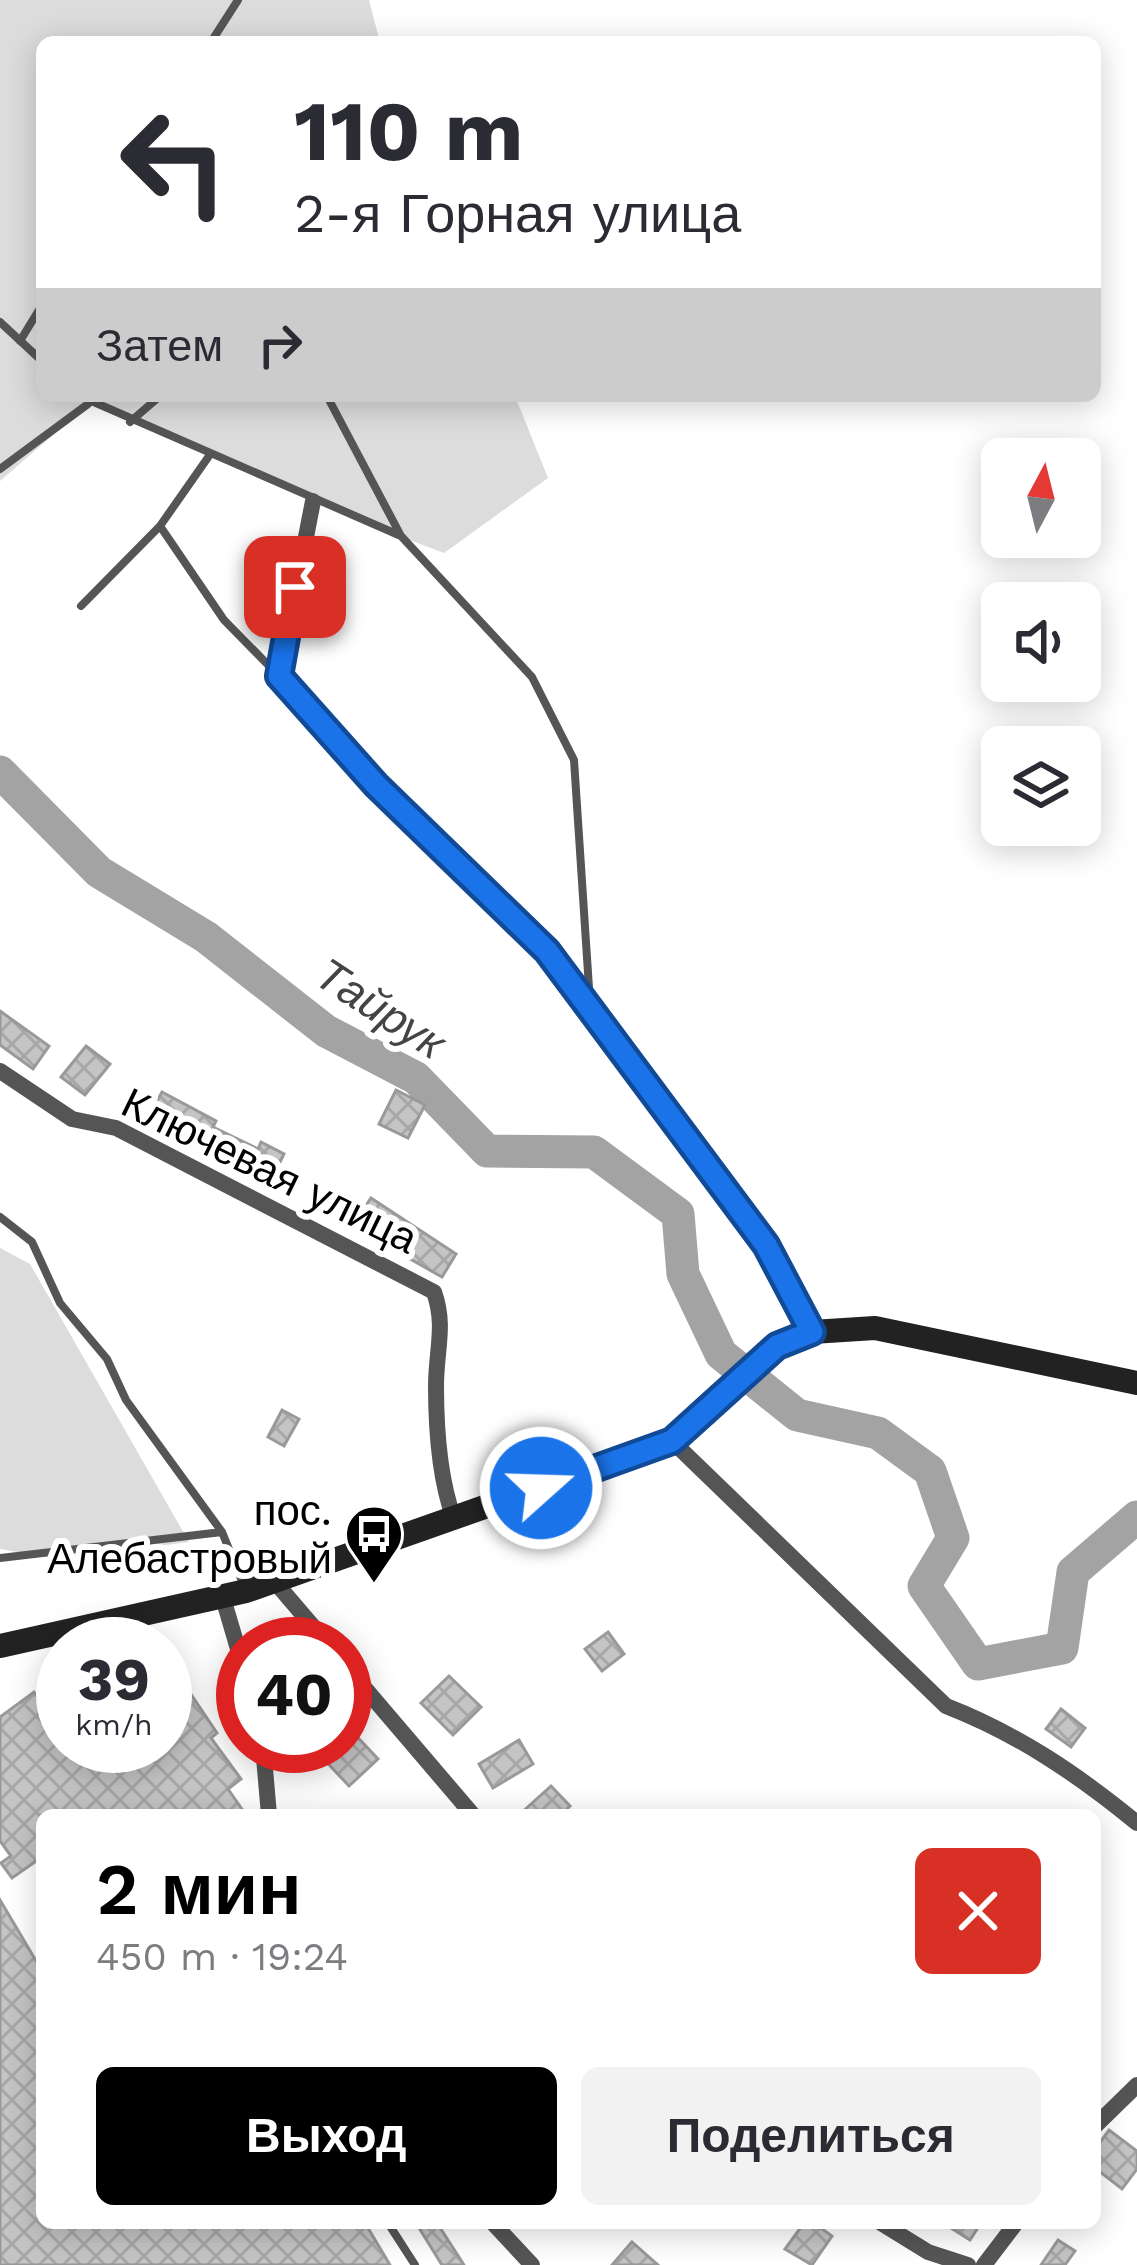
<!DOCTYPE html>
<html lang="ru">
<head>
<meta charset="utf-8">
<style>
  body { margin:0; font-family:"Work Sans",sans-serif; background:#f2f2f3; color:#2b2b33; height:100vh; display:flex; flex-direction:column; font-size:45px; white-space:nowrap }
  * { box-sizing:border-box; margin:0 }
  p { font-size:39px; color:#7c7c81 }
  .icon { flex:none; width:66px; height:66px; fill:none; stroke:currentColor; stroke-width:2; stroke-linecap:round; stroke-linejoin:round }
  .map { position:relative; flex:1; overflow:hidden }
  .drawer { position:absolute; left:36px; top:1809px; width:1065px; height:420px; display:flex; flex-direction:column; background:#fff; border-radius:18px; box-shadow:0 6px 30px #0003 }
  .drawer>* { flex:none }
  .banner { position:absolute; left:36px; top:36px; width:1065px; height:366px; border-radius:18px; box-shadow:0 6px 30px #0003; background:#fff; color:#2b2b33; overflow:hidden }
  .needle { width:78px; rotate:7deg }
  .controls { position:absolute; left:981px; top:438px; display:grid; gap:24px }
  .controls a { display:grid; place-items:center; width:120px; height:120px; border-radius:18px; background:#fff; box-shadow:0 6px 30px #0003; font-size:60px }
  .speed { position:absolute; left:36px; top:1617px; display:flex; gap:24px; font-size:60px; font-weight:700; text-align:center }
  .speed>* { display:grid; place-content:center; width:156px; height:156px; border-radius:50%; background:#fff; box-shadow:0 6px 30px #0003; line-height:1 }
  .speed small { font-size:30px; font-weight:400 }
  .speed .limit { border:18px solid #d22; background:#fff; color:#111 }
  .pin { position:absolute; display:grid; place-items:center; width:102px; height:102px; color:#fff; margin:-51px; border-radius:24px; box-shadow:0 6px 18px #0006 }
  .me { position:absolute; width:132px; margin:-66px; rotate:70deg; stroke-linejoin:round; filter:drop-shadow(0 0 9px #0008) }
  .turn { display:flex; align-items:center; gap:42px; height:252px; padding:0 60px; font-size:54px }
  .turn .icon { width:156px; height:156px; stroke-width:2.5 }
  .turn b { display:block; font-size:84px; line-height:102px }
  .then { display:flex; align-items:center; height:114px; padding:0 60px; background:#0003; gap:24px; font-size:45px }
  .round { display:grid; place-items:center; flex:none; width:126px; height:126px; border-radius:18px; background:#f2f2f3 }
  .overview { display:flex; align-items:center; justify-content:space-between; height:204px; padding:0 60px }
  h1 { font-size:72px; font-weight:600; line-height:90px; color:#000 }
  .primary-button { display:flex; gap:24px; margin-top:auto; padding:24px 60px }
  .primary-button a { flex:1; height:138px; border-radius:18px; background:#000; color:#fff; font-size:48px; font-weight:600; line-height:138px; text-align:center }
  .primary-button a+a { background:#f2f2f3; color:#2b2b33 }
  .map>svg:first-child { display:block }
</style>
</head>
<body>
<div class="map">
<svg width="1137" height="2265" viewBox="0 0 1137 2265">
  <defs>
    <pattern id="building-cross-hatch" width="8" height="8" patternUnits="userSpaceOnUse" patternTransform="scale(3)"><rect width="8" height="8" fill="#c4c4c4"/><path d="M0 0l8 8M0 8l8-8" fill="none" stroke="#a7a7a7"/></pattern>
  </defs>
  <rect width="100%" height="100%" fill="#fff"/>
  <path fill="#dcdcdc" d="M0,0H369L380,42H42V396H515L548,478L444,553L346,516L89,404L0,481Z
    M0,1248L30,1264L189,1542L58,1559L0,1549Z"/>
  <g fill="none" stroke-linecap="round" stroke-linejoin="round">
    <path stroke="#a3a3a3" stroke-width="33" d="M0,772L99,872L206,937L326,1031L416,1078L487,1151L594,1152L678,1214L683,1274L721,1354L797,1415L878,1433L930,1471L953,1538L924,1586L978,1664L1062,1648L1073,1572L1137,1517"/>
  </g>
  <path fill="url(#building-cross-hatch)" stroke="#999" stroke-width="3" d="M0,1011L49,1046L33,1069L0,1045Z
    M86,1046L110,1064L85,1095L61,1077Z
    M396,1090L425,1105L408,1138L379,1124Z
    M162,1092L216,1121L213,1127L258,1149L261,1142L284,1154L270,1183L147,1119Z
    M371,1198L456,1254L442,1277L352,1226Z
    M282,1410L299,1419L284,1446L268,1437Z
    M608,1632L624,1654L602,1671L585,1649Z
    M176,1672L217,1733L211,1738L241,1779L228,1789L246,1815H42V1857L12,1878L1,1863L11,1856L0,1841V1717L34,1692L63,1732V1746H165V1681Z
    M449,1676L481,1707L453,1735L421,1703Z
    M1061,1709L1085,1728L1071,1747L1046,1729Z
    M345,1724L378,1759L349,1786L319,1754L327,1746H345Z
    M519,1740L533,1764L493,1788L479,1764Z
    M551,1786L570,1806L561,1815H519Z
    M0,1900L42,1971V2223H365L390,2265H0Z
    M1109,2130L1137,2151V2169L1122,2189L1095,2168V2149Z
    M416,2223H437L464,2265H442Z
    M804,2223H814L832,2236L812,2265L785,2249Z
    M943,2223H981L970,2240Z
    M1058,2240L1075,2251L1065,2265H1041Z
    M632,2242L658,2265H612Z"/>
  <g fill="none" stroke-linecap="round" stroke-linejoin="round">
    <path stroke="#555" stroke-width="8" d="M211,42L238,0
      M0,322L42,361
      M20,341L42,305
      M80,396L401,536L532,677L574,760L590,1003
      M327,396L401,536
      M130,422L160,396
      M0,469L88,404
      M160,526L224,620L278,675
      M81,606L160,526L209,456
      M0,1217L32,1242L60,1303L107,1359L126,1400L222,1532L244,1586
      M0,1558L222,1532
      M388,2223L415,2265"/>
    <path stroke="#555" stroke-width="16" d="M313,501L279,676L376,785L547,951L766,1245L812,1332
      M0,1071L72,1119L116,1128L434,1292C446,1326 436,1350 436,1386C436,1429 439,1478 454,1519
      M672,1441L946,1706C1018,1734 1077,1774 1137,1823
      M275,1582L328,1644
      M223,1598L243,1666
      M345,1665L473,1815
      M263,1746L269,1815
      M1095,2126L1137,2085
      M493,2223L532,2265
      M881,2223L928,2252L968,2265
      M984,2265L1016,2223"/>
    <path stroke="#222" stroke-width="24" d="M0,1646L246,1591L672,1441L777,1345L812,1332L875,1328L1137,1383"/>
  </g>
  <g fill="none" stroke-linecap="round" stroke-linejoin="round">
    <defs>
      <path id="route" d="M295,587L279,676L376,785L547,951L766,1245L812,1332L777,1346L672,1441L541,1488"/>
    </defs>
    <use href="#route" stroke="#114b97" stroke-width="30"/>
    <use href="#route" stroke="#1a73e8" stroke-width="21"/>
  </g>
  <defs>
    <symbol id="bus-pin" viewBox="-11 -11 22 30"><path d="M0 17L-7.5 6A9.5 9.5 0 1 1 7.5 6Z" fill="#000" stroke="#fff"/><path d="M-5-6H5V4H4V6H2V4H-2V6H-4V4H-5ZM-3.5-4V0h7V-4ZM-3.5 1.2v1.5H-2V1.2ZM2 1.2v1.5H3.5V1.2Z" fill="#fff"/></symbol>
  </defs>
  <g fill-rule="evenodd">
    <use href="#bus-pin" x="341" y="1501" width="66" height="90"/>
  </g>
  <g text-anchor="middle" stroke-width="12" stroke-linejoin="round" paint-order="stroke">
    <g font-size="42" fill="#000" stroke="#fff">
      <text transform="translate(270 1170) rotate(26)" y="15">Ключевая улица</text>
    </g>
    <g font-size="42" fill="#000" stroke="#fff" text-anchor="end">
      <text x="332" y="1525">пос.<tspan x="332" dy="48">Алебастровый</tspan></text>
    </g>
    <g font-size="45" font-style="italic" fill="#444" stroke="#fff">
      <text transform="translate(381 1008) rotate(33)" y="16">Тайрук</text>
    </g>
  </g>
</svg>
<div class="controls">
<a><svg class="needle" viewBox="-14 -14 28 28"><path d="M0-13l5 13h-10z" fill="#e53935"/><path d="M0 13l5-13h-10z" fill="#7c7c81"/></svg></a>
<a><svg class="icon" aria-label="sound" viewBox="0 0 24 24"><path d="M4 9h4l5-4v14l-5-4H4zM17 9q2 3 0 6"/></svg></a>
<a><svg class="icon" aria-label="layers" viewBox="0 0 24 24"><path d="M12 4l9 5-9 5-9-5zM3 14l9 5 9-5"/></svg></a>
</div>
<div class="speed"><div>39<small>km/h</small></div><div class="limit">40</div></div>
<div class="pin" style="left:295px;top:587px;background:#d93025"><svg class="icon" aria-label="arrive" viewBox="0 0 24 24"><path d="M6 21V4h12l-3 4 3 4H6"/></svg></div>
<svg class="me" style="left:541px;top:1488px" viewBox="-20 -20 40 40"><circle r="17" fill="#1a73e8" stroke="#fff" stroke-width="3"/><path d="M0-11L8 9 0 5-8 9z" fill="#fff"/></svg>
<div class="banner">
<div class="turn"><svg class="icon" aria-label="left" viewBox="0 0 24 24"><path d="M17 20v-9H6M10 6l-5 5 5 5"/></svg><div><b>110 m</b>2-я Горная улица</div></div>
<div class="then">Затем<svg class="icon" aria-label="right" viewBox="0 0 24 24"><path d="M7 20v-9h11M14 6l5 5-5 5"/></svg></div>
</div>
<section class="drawer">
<div class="overview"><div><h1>2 мин</h1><p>450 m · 19:24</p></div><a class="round" style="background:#d93025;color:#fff"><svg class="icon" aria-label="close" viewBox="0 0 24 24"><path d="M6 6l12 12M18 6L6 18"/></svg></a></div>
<div class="primary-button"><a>Выход</a><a>Поделиться</a></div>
</section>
</div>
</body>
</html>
